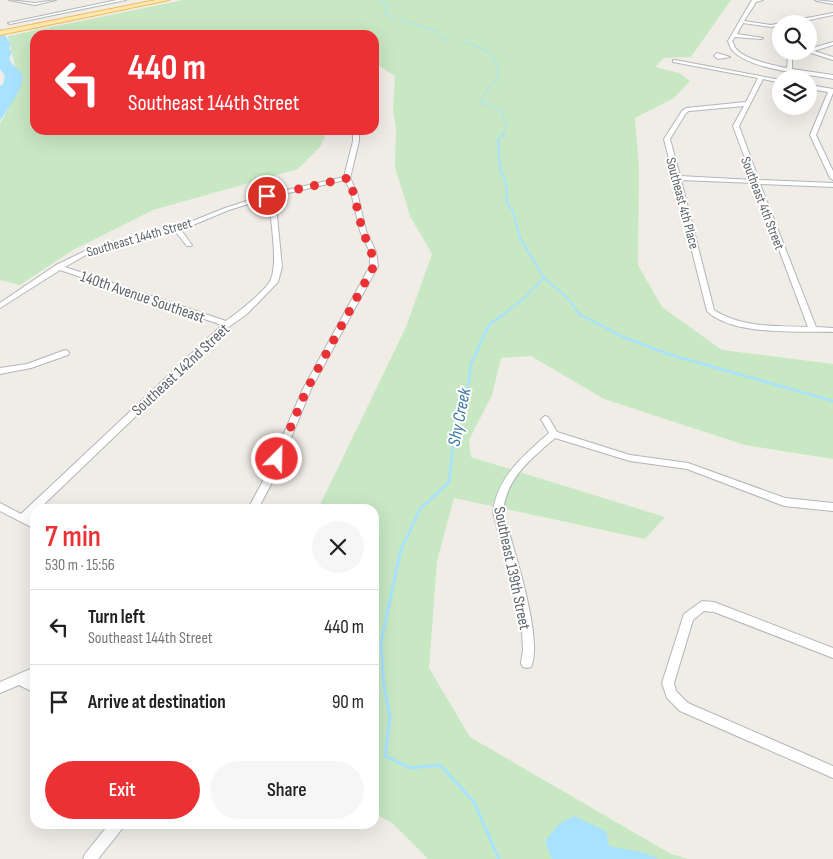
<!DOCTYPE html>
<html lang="en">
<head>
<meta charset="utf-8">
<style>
  body { margin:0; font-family:"Sofia Sans Condensed",sans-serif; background:#f6f6f6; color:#222; height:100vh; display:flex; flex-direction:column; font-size:19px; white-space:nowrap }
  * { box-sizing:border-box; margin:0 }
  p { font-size:16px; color:#767676 }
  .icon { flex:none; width:28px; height:28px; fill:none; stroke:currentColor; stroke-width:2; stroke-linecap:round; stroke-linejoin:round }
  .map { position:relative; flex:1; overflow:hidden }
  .panel { position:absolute; left:30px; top:504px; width:349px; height:325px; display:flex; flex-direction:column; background:#fff; border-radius:15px; box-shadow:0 5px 20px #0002 }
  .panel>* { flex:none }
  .hud { position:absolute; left:30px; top:30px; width:349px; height:105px; border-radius:15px; box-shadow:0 5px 20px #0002; background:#ec3135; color:#fff; overflow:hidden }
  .buttons { position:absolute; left:772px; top:15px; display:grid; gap:10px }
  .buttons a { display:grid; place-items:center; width:45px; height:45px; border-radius:50%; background:#fff; box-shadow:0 5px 20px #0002; font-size:25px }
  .pin { position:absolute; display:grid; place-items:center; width:42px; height:42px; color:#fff; margin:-21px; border:2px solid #fff; border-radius:50%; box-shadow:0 1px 5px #0007 }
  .me { position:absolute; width:55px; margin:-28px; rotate:23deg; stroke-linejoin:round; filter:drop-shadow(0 0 4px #0008) }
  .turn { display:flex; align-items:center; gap:18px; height:105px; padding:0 15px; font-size:22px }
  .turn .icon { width:65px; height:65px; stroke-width:2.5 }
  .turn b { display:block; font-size:35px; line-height:42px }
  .round { display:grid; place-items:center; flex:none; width:52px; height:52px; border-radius:26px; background:#f6f6f6 }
  .head { display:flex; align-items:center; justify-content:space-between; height:85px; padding:0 15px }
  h1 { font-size:30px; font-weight:600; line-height:38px; color:#ec3135 }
  .cta { display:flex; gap:10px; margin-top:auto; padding:10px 15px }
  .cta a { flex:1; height:58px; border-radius:30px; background:#ec3135; color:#fff; font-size:20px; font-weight:600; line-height:58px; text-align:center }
  .cta a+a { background:#f6f6f6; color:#222 }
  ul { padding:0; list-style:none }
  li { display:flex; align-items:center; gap:15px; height:75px; padding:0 15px; border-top:1px solid #e0e0e0 }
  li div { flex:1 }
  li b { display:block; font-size:19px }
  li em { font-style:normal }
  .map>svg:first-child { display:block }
</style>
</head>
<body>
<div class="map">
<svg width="833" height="859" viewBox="0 0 833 859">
  <rect width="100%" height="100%" fill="#f0ede7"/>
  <path fill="#c7e8c3" d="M183,0H731L691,57L664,58L655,67L679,73L690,81L674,98L635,118L639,169L638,265L662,307L722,350L833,364V459L745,445L604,399L531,356L501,358L492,395L469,440L471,457L665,517L645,539L454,498L437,561L429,668L470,737L671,854L688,859H428L391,822L374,814V509H318L406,327L432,254L410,216L395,167L396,129L393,109L395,76L378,65H374V35H35V130H328L320,147L298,169L153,210L73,250L20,285L0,280V124L20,87L8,36Z"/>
  <path fill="#a8e2ff" d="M0,28L11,44L9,48L12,52L9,59C12,66 19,69 22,74C26,85 6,112 0,121V86L3,84L5,76L0,69Z
    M574,816L606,831L609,846L645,853L659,859H552L545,841L559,824Z"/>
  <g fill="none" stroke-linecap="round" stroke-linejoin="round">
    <path stroke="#a8e2ff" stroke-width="1" d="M379,0L388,5L385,14L395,18
      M401,20L436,31L441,38L448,39
      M463,42C483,46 501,56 498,79L487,89L481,103L501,110L504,120L508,123L502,136"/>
    <path stroke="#a8e2ff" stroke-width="2" d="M544,278L568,298L580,315
      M502,315L522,300L544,278L520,238L513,211L507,203L506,182L500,169L498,139L504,135"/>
    <path stroke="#a8e2ff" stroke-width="2.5" d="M579,314L623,337L671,355L833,401
      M401,550L420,509L449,482L456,419L469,381L471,364L489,325L504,314"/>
    <path stroke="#a8e2ff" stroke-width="3" d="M401,549L381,642L384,686L390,716L385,756L411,768L440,765L474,802L499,859"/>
    <defs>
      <path id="street" d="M9,0L35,3L56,0L35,5Z
        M117,0H126L10,24L8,23Z
        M752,0H763L756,2L744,21L771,25L833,13V15L790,24H781V25L771,27L743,23L737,34L763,38L761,39L735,37L732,41C734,44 734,46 736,49C746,60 772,65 787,68L788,57L802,51H809V49L833,42V45L814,51L833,57V60L808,52L792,59V69L833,75V79C807,74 751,70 733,51C731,49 729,44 728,41Z
        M815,0L833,2V4L817,1Z
        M717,53L730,57L718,59L714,56Z
        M675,60L781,80V83L763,79L739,126L759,180L833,183V187L760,184L816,327L833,328V332C799,331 732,336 707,311L664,139L682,111L686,108L746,102L758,78L673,62V60ZM744,106L733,126L753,180L680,176L670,139L686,113L689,111ZM681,180L754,183L808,327C777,326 742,328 714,310Z
        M809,85L833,89V93L816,135L833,171V180L830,178L810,135L828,92L809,89Z
        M353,130H359V141L350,178L357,192L366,231L376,252L378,266L311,389L275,477L258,509H248L265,477L303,389L370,266V252L360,231L351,192L345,180L271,197L276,206L282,267L278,282L247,314L230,326L39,509H35V512L30,518L35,520V529L0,511V503L21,514L222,325L60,270L0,308V303L56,265L89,249L175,228L225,208L265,195L344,177L353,141ZM265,199L270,206C271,226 278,262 271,279C267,290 236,314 226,321L65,267L93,251L175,231L187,246H191L192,245L181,230L229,210Z
        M65,350L68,351L69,353L68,355L31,368L0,374V368L27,364Z
        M545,416L548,417L557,432L630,455L688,463L785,498L833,503V511L784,506L687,469L630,461L555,438C531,459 506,478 503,512C512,544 544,639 531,667L527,668L523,667L521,663L523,650L522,632L519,612L493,512C497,477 524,455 549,433L541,419Z
        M702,601L714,602L833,648V658L714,612L704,611L693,620L674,683L676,691L688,703L833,766V778L680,711L667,698L662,683L683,617L684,614Z
        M35,667V677L31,679L35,682V693L19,685L0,693V682Z
        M109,824H123L122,829L98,859H83L85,854Z"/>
      <path id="primary" d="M156,0H169L0,35V31Z"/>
    </defs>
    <use href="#street" stroke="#b2b5b9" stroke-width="2"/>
    <use href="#primary" stroke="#f4ba5c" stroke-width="2"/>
    <use href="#street" fill="#fff" fill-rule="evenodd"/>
    <use href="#primary" fill="#ffe9ad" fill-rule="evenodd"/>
  </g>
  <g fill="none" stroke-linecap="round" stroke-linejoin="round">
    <path stroke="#ec3135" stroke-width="9" stroke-dasharray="0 16.2" d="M267,196L348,178C355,194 357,210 362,228C366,242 373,251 374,266L307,389L277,459"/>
  </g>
  <g text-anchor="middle" stroke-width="4" stroke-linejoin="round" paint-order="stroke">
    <g font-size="14" fill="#5e6367" stroke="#fff">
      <text transform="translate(683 203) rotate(75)" y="5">Southeast 4th Place</text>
      <text transform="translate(763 203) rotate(69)" y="5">Southeast 4th Street</text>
      <text transform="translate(139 237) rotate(-16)" y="5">Southeast 144th Street</text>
    </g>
    <g font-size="16" fill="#5e6367" stroke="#fff">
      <text transform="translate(143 296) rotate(19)" y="6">140th Avenue Southeast</text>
      <text transform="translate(180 369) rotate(-43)" y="6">Southeast 142nd Street</text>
      <text transform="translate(513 568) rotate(78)" y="6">Southeast 139th Street</text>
    </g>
    <g font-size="18" font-style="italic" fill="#3c78a2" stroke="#fff">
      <text transform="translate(459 417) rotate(-79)" y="6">Shy Creek</text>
    </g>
  </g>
</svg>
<div class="buttons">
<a><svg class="icon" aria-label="search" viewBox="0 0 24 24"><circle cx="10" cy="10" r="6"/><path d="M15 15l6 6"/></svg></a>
<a><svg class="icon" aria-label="layers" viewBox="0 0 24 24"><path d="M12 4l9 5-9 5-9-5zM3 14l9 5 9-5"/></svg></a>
</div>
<div class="pin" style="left:267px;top:196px;background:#d93025"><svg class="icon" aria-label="arrive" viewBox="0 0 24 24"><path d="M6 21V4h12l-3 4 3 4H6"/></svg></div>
<svg class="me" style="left:277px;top:459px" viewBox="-20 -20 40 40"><circle r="17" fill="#ec3135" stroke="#fff" stroke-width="3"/><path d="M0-11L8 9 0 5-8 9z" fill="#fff"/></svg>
<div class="hud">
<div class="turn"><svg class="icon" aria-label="left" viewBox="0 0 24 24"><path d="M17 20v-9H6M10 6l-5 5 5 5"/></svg><div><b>440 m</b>Southeast 144th Street</div></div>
</div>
<section class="panel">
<div class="head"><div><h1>7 min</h1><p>530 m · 15:56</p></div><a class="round"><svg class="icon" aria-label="close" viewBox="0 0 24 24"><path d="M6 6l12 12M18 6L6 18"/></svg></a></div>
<ul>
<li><svg class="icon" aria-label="left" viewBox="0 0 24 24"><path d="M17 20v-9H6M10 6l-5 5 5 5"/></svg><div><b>Turn left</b><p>Southeast 144th Street</p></div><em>440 m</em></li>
<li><svg class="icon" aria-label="arrive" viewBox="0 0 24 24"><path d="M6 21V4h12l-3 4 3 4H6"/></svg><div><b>Arrive at destination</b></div><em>90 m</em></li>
</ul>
<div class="cta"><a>Exit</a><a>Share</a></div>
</section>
</div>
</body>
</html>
